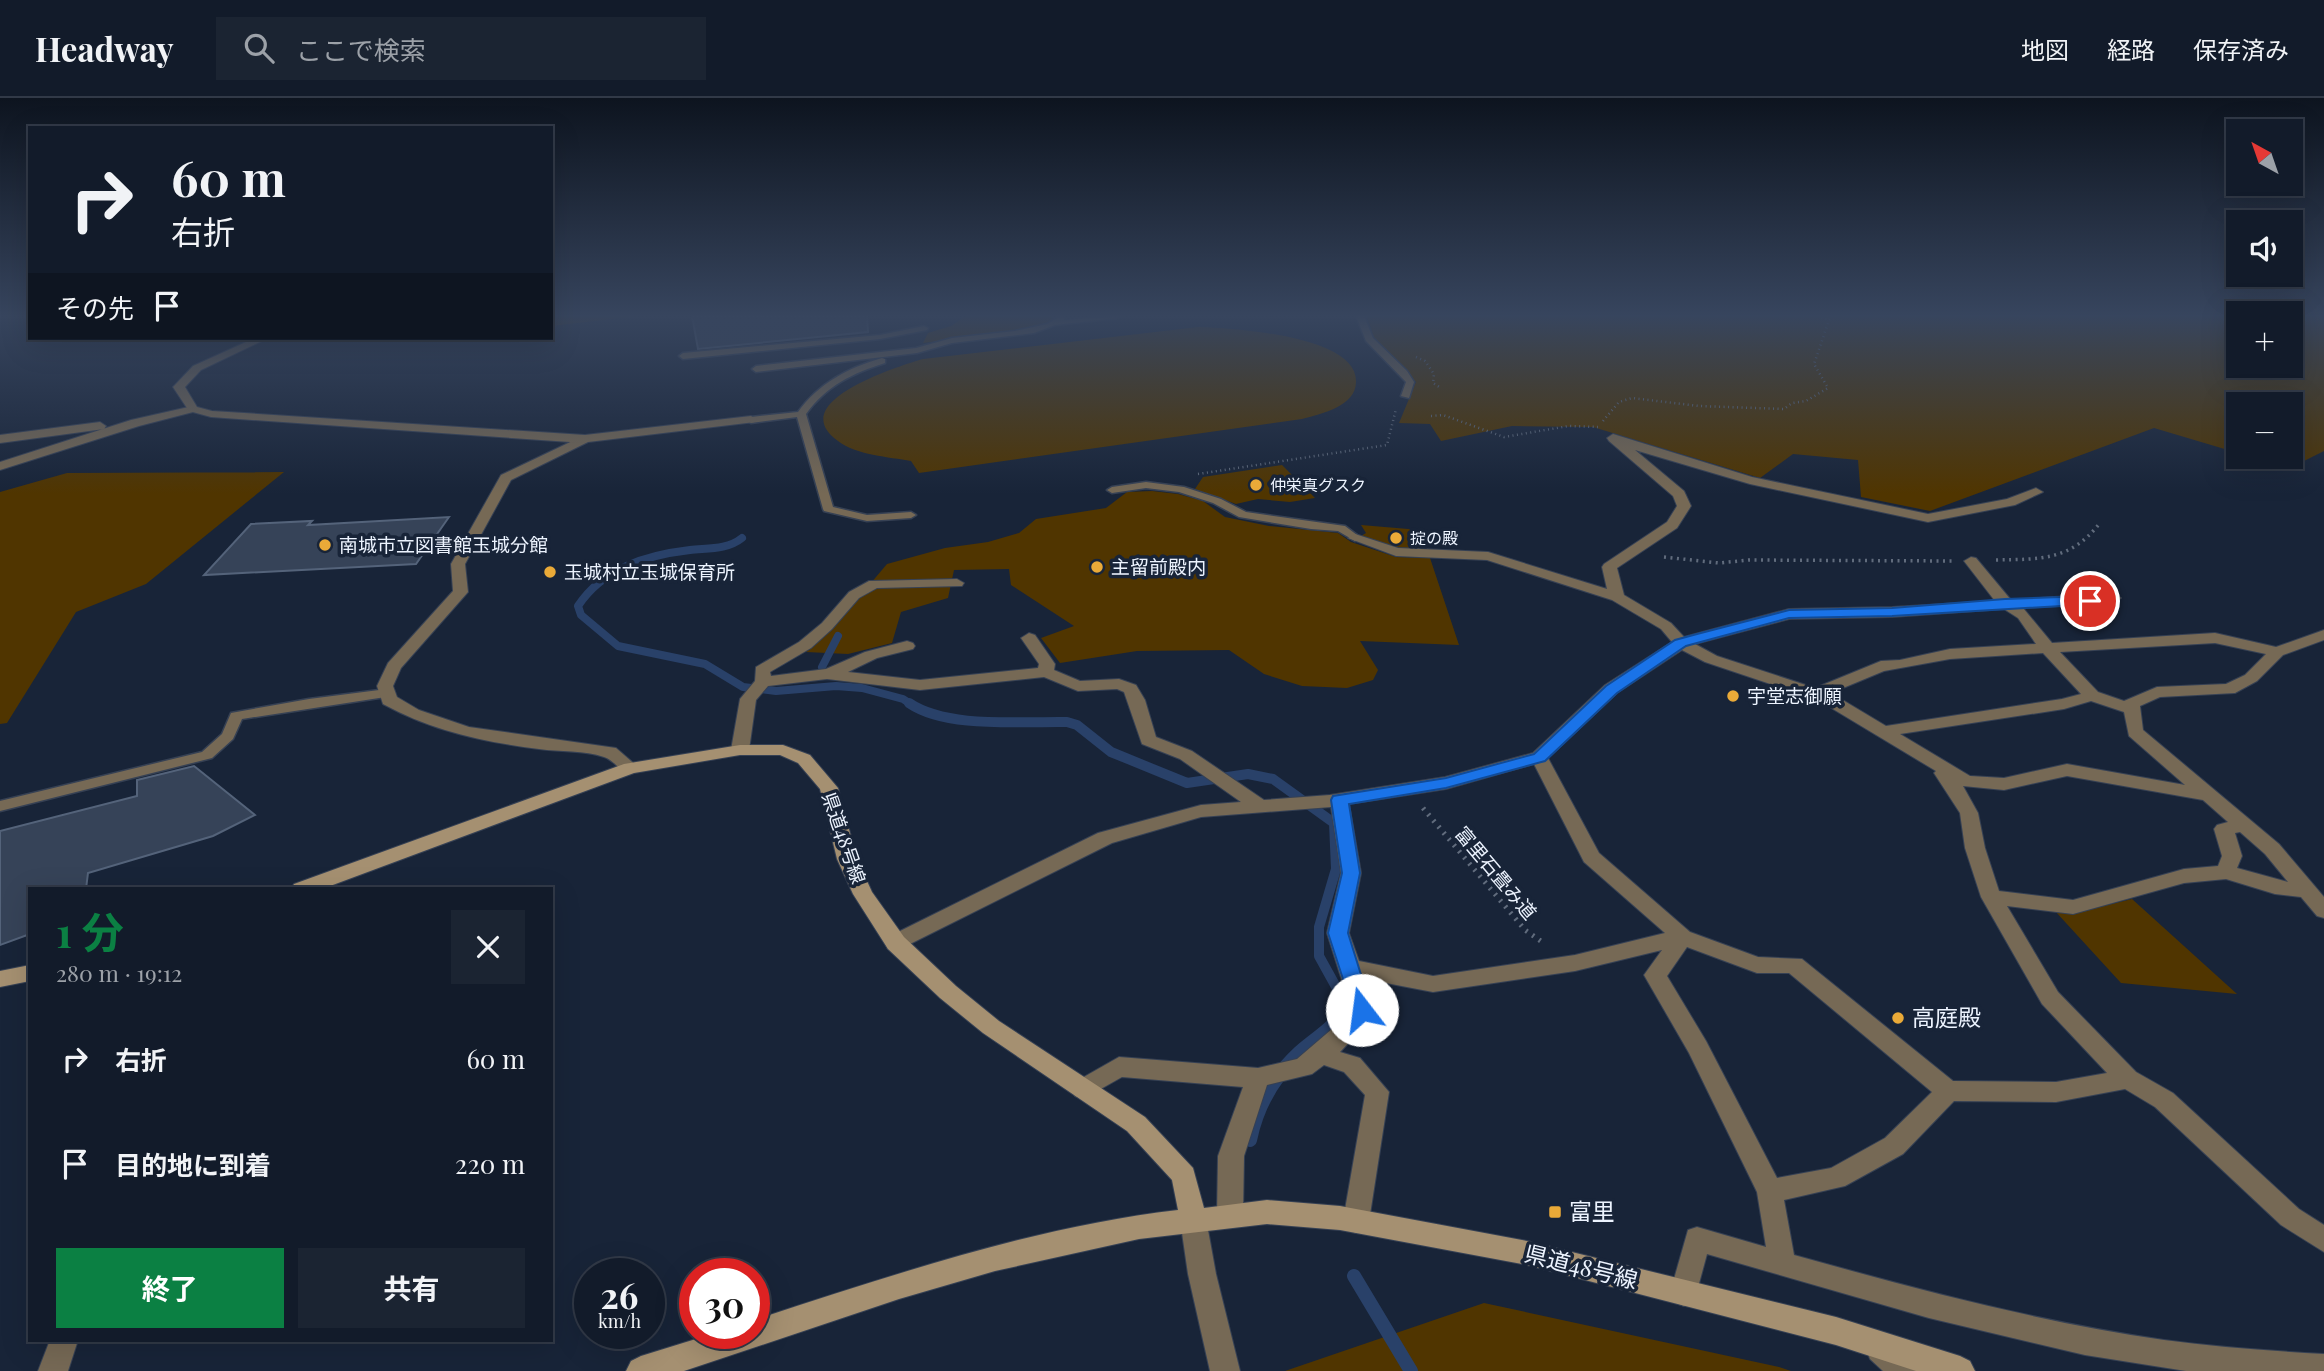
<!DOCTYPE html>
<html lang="ja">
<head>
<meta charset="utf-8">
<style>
  body { margin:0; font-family:"Playfair Display","Noto Sans JP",serif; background:#1b2432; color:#f1f3f6; height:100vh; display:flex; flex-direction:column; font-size:26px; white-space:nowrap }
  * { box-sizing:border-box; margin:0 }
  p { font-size:23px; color:#9ca1a8 }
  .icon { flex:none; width:38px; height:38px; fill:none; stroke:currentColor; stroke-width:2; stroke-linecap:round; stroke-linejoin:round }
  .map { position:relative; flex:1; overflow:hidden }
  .drawer { position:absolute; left:28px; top:789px; width:525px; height:455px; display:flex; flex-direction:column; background:#121b2a; border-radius:0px; box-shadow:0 7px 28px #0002,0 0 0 2px #313947 }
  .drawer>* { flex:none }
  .guide { position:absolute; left:28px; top:28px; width:525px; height:214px; border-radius:0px; box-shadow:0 7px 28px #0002,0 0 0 2px #313947; background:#121b2a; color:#f1f3f6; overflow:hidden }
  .needle { width:46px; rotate:320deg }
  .buttons { position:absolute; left:2226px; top:21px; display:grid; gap:14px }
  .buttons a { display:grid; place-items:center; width:77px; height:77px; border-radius:0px; background:#121b2a; box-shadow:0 7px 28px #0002,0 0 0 2px #313947; font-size:35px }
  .speed { position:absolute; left:574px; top:1160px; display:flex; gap:14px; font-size:35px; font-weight:700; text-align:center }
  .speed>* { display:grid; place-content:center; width:91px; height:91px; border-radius:50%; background:#121b2a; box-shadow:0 7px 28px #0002,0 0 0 2px #313947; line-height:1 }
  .speed small { font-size:18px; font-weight:400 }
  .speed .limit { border:10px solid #d22; background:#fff; color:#111 }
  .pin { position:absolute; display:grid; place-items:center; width:60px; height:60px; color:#fff; margin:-30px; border:4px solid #fff; border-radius:50%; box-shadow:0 2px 7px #0007 }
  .me { position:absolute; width:77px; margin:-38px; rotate:345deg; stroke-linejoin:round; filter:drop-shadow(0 0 5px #0008) }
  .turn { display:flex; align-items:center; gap:24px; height:147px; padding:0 28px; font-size:32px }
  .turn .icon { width:91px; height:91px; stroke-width:2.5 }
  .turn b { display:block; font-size:49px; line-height:60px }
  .then { display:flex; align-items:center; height:66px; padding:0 28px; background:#0003; gap:14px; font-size:26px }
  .round { display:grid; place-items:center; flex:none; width:74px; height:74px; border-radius:0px; background:#1b2432 }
  .summary { display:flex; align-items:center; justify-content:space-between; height:119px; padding:0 28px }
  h1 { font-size:42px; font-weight:700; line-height:52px; color:#0b8043 }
  .button { display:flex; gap:14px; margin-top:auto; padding:14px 28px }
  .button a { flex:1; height:80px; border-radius:0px; background:#0b8043; color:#fff; font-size:28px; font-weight:700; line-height:80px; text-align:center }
  .button a+a { background:#1b2432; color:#f1f3f6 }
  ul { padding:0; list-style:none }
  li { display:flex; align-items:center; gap:21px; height:105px; padding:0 28px }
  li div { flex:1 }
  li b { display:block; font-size:26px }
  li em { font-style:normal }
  header { display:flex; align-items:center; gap:42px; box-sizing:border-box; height:98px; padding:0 35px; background:#121b2a; border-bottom:2px solid #313947 }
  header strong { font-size:33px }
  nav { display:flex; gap:38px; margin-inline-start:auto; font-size:24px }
  .search { width:490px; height:63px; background:#1b2432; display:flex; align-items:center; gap:18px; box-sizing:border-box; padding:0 24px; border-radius:0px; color:#9ca1a8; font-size:26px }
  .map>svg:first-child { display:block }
</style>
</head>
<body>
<header>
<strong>Headway</strong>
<div class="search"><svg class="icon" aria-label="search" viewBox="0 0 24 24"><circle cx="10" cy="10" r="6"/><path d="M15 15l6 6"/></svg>ここで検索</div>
<nav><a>地図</a><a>経路</a><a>保存済み</a></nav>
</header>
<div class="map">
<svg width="2324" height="1273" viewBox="0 0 2324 1273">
  <rect width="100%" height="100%" fill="#182438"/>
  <path fill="#503500" d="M551,218H638L551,228Z
    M966,218H1051L1052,223L1035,230L923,245L928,235L951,228Z
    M1367,218H2238V268H2291V218H2324V353L2290,370L2251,359H2291V306H2238V355L2154,330L1930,413L1861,399L1858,362L1793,356L1760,380L1593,329L1512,328L1441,343L1430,326L1399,325L1416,284L1374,241Z
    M1198,229C1230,230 1358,237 1356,284C1356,308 1321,316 1302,321L919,375L911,363C889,359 856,357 838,343C783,304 899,268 923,261Z
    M1282,367L1315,400L1290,404L1258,401L1236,406L1195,391L1203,379Z
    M284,374L146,486L76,514L7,625L0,626V394L67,375Z
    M1152,393L1178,396L1203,403L1225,419L1269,428L1338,435L1351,444L1396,459L1430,460L1459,547L1360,543L1378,572L1373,582L1347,590L1302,588L1264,576L1229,552L1137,553L1060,565L1041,540L1074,528L1011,487L1009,471L954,472L948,500L901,514L892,545L848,556L806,554L837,525L887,466L945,450L988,444L1019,435L1036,421L1106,410L1127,394Z
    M1361,427L1420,432L1424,451L1399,450L1361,438L1366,435Z
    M2132,801L2237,896L2121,885L2055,813L2079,814Z
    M1484,1205L1779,1269L1791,1273H1285Z"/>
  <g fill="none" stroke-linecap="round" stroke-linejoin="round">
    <path stroke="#294169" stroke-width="8" d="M742,440C727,452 708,450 690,452C647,457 603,470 578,508L581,517L618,548L705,566L743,589L776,593L836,588L862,590L903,601L912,607
      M822,569L838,538"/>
    <path stroke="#294169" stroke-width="10" d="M909,605C947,631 1021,623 1067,624L1077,627L1111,654L1187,685L1248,676L1273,681L1334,725L1336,771L1319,829V858L1340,896"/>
    <path stroke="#294169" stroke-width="14" d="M1250,1042C1257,1008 1274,978 1300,954C1317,939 1335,930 1346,909L1339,894
      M1354,1178L1411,1273"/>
  </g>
  <path fill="#364358" stroke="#54637a" stroke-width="2" d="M692,218H867L868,234L698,251Z
    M449,419L416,466L204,477L251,426L312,423L308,427Z
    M194,668L255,717L213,738L88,775L86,791H30V836L0,847V733L137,698V682Z"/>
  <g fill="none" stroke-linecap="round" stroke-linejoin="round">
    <defs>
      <path id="service" d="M1061,218L1065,220L1064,222L1121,218L1117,220L1055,227L1034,235L952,245L917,255L756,274L752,271L756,268L916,250L952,240L1015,233L1047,226Z
        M1356,218H1364L1373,240L1407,273L1414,284L1409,300L1401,298L1406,284L1366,243Z
        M924,228L928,230L927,232L880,241L683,261L679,258L683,255L880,237Z
        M882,260L885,261V265C853,275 826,288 806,316L833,409L867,417L911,414L916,417L911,420L867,423L824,413L823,411L797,319L751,325L746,322L751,319L798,314C819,285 848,270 882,260Z
        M1146,384L1184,389L1221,401L1246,414L1345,428L1361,440L1355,443L1338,433L1311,431L1239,419L1213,405L1179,394L1146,390L1112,395L1107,392L1112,389Z
        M387,591L392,592L394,595L392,598L242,621L233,641L212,660L0,713V703L202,654L222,636L231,615L309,601Z"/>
      <path id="minor" d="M193,308L199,311L197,313L139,328L0,372V364L131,322Z
        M751,318L757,322L755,324L588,344L511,382L465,466L468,494L401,570L393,588L397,599L419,612L469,629L616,650L639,670L636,674C620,678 617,663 604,659C585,652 559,654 539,651C484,644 432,633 383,606L377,588L388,565L453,493L451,466L501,377L585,337Z
        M100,324L106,328L104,331L0,345V337Z
        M1613,336L1752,379L1928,416L2007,401L2036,390L2043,394L2015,407L1928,424L1750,386L1635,352L1684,393L1691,408L1677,430L1617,470L1624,497L1671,525L1684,539L1789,511L1892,509L1995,503L1964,463L1971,459L1976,460L2011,502L2113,495L2121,500L2113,505L2023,510L2052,545L2215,535L2276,549L2324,532V542L2283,557L2257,583L2235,595L2160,599L2140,608L2143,632L2279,746L2324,799V820L2317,818L2301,799L2275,796L2226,781L2184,785L2073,816L2007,808L2058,894L2136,974L2173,995L2299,1111L2324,1127V1154L2281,1127L2155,1009L2125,991L2056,1004L1954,1003L1903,1056L1845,1088L1784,1102L1794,1157C1916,1191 2039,1224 2164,1242C2217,1249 2270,1253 2324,1256V1273H2186L2085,1257L1929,1220L1707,1156L1694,1204L1684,1208L1674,1204L1670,1195L1688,1132L1697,1129L1766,1149L1757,1094L1689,955L1644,877L1662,852L1575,873L1433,894L1365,881L1373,912L1362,931L1340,954L1360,960L1389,994L1369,1123L1365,1131L1356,1135L1347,1131L1343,1123L1365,997L1344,974L1324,967L1312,976L1267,987L1244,1058L1243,1116L1239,1124L1230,1128L1221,1124L1217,1116L1218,1058L1243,989L1122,979L1083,1001L1075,998L1071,991L1075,984L1119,959L1258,970L1297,961L1346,919L1351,911L1327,835L1341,775L1331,709L1201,719L1112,745L896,853L888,851L885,845L888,839L1098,735L1201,707L1241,704L1180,661L1142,646L1124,594L1117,591L1078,593L1044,579L920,592L827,581L768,588L756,602L749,652L740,657L731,652L740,601L755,583L756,569L799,544L822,525L849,494L869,483L957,481L964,485L962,488L877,490L859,500L832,531L811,550L770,574L771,578L826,571L865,554L907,543L913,545L915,548L913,551L877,560L848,574L920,582L1038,570L1039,566L1021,540L1029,535L1035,537L1055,566L1054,572L1080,583L1119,581L1136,587L1145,602L1156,639L1192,653L1264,702L1330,697L1445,679L1533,655L1605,587L1672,544L1661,531L1612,502L1487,462L1396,458L1348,440L1355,436L1398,450L1488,454L1607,491L1602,469L1604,466L1667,424L1677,408L1673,398L1609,343L1607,340ZM2004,511L2018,520L2036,546L1950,551L1900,562L1881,563L1815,590L1717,558L1695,546L1789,521L1892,519ZM2215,545L2266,556L2245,577L2226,586L2157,589L2124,603L2098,594L2060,554ZM1682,552L1705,564L1818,602L1936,673L1934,675L1960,715L1965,750L1981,799L2042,906L2107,975L2056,984L1953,983L1802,861L1758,859L1690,834L1599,755L1548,660L1617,595ZM2043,555L2081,596L2062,601L1886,628L1831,595L1884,573L1950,561ZM2091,603L2124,614L2129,638L2185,687L2067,666L2004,680L1970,678L1900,636L2064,611ZM1534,666L1584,764L1665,835L1575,857L1433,878L1359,863L1349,835L1361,775L1349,706L1446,691ZM2067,678L2203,702L2228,724L2217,727L2214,731L2222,758L2218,768L2184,771L2073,802L1999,793L1985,750L1978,715L1963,688L2004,692ZM2240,734L2265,756L2288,784L2237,770L2242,758L2235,735ZM1687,849L1757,875H1789L1932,994L1885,1040L1831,1070L1777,1080L1706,943L1667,878Z
        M1880,1237C1896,1243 1912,1257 1919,1273H1883L1870,1261L1866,1251L1870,1241Z
        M50,1242H78L68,1273H38Z"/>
      <path id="tertiary" d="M255,240H268L201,272L185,289L197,309L212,313L585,337L591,341L585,345L211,319L189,313L173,289L175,287L193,268Z
        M1193,1109L1202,1113L1206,1121L1216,1176L1240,1273H1210L1188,1176L1180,1121L1184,1113Z"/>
      <path id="secondary" d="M740,647H783L810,657L838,690L857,761L872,794L904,839L956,888L999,923L1145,1019L1193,1070L1204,1110L1267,1102L1340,1108L1527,1143L1836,1219L1960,1258L1970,1263L1975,1273H1916L1836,1247L1527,1167L1340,1132L1267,1126L1139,1141L995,1173L899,1201L684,1273H626L631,1263L641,1258L712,1236H754V1222C893,1177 1033,1129 1178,1112L1172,1082L1127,1033L983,935L940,900L888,851L853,796L837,761L820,691L798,665L780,657H740L634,675L322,791H291L294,786L624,666Z
        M30,867V883L0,889V873Z"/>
    </defs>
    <use href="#service" stroke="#364154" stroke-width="3"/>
    <use href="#minor" stroke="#364154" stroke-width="2"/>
    <use href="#tertiary" stroke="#364154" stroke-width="2"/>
    <use href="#secondary" stroke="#364154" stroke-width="2"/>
    <path stroke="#616c7d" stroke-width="2.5" stroke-dasharray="1 3.5" stroke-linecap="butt" d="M1817,218L1829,222
      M1416,259L1425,263L1434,276L1433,285L1441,290
      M1431,318L1443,317L1504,339L1569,328L1598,329
      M1603,323L1619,304L1632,300L1699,308L1784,311L1792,305L1806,303L1828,290L1814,266L1829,222L1833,218
      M1198,376L1387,347L1396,311"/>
    <path stroke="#616c7d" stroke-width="3.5" stroke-dasharray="2 4.5" stroke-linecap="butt" d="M1664,459L1719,465L1749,462L1952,463
      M1996,462C2041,461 2070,463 2100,425"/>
    <path stroke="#616c7d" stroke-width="5" stroke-dasharray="2 6" stroke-linecap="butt" d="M1423,710L1525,832L1545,846"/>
    <use href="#service" fill="#766955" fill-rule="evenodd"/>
    <use href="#minor" fill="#766955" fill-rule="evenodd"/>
    <use href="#tertiary" fill="#766955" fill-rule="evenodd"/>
    <use href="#secondary" fill="#a59071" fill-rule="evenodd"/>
  </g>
  <linearGradient id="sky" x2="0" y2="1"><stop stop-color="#0d141f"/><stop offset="0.55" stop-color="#37455e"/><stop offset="1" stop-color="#37455e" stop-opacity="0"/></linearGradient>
  <rect width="2324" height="396" fill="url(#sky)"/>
  <path fill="#1a73e8" stroke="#114b97" stroke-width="2" d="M2090,498L2095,500V506L1892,518L1789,520L1686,548L1617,595L1545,663L1446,690L1349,706L1360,775L1348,835L1372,912L1369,918L1362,920L1355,918L1328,835L1342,775L1331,702L1333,698L1446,680L1534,656L1606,588L1675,542L1697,536L1789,512L1892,510L2005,501Z"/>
  <g fill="#eaaa38" stroke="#182438" stroke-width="2.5">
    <circle cx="1256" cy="387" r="7"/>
    <circle cx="1396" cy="440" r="7"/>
    <circle cx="325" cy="447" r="7"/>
    <circle cx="1097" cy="469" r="7"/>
    <circle cx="550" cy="474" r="7"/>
    <circle cx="1733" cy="598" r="7"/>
    <circle cx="1898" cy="920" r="7"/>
    <rect x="1548" y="1107" width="14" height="14" rx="3.5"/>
  </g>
  <g text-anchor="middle" stroke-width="7" stroke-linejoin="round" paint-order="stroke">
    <g font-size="16" fill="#ecf3fe" stroke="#182438" text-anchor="start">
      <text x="1270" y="393">仲栄真グスク</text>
      <text x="1410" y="446">掟の殿</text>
    </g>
    <g font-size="19" fill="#ecf3fe" stroke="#182438" text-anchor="start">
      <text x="339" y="454">南城市立図書館玉城分館</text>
      <text x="1111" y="476">主留前殿内</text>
      <text x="564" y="481">玉城村立玉城保育所</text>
      <text x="1747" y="605">宇堂志御願</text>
    </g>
    <g font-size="19" fill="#ecf3fe" stroke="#182438">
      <text transform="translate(844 740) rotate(71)" y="7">県道48号線</text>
      <text transform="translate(1496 775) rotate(50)" y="7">富里石畳み道</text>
    </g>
    <g font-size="23" fill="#ecf3fe" stroke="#182438" text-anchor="start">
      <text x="1912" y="928">高庭殿</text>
      <text x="1569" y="1122">富里</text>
    </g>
    <g font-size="23" fill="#ecf3fe" stroke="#182438">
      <text transform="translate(1581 1169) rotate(14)" y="8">県道48号線</text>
    </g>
  </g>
</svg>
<div class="buttons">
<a><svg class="needle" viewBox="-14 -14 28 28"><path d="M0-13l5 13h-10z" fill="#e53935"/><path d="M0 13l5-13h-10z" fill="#9ca1a8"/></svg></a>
<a><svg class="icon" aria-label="sound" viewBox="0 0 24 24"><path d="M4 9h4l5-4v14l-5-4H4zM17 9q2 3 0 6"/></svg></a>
<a>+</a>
<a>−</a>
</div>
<div class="speed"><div>26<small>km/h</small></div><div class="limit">30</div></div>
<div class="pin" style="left:2090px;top:503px;background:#d93025"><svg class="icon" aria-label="arrive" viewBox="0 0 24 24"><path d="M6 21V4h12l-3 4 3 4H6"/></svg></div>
<svg class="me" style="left:1362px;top:912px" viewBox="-20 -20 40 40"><circle r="19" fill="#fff"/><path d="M0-13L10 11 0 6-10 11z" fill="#1a73e8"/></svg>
<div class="guide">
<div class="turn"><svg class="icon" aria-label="right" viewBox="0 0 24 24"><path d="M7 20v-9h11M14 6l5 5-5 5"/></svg><div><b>60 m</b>右折</div></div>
<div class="then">その先<svg class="icon" aria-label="arrive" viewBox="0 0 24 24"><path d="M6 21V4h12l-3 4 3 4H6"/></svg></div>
</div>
<section class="drawer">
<div class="summary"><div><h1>1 分</h1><p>280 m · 19:12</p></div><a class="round"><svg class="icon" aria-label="close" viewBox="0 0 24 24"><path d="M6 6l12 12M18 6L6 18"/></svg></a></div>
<ul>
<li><svg class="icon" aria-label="right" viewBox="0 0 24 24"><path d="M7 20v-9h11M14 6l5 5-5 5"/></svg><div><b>右折</b></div><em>60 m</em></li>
<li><svg class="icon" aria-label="arrive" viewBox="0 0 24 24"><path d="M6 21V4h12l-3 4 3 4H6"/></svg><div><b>目的地に到着</b></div><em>220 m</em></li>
</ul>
<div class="button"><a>終了</a><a>共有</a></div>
</section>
</div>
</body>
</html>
